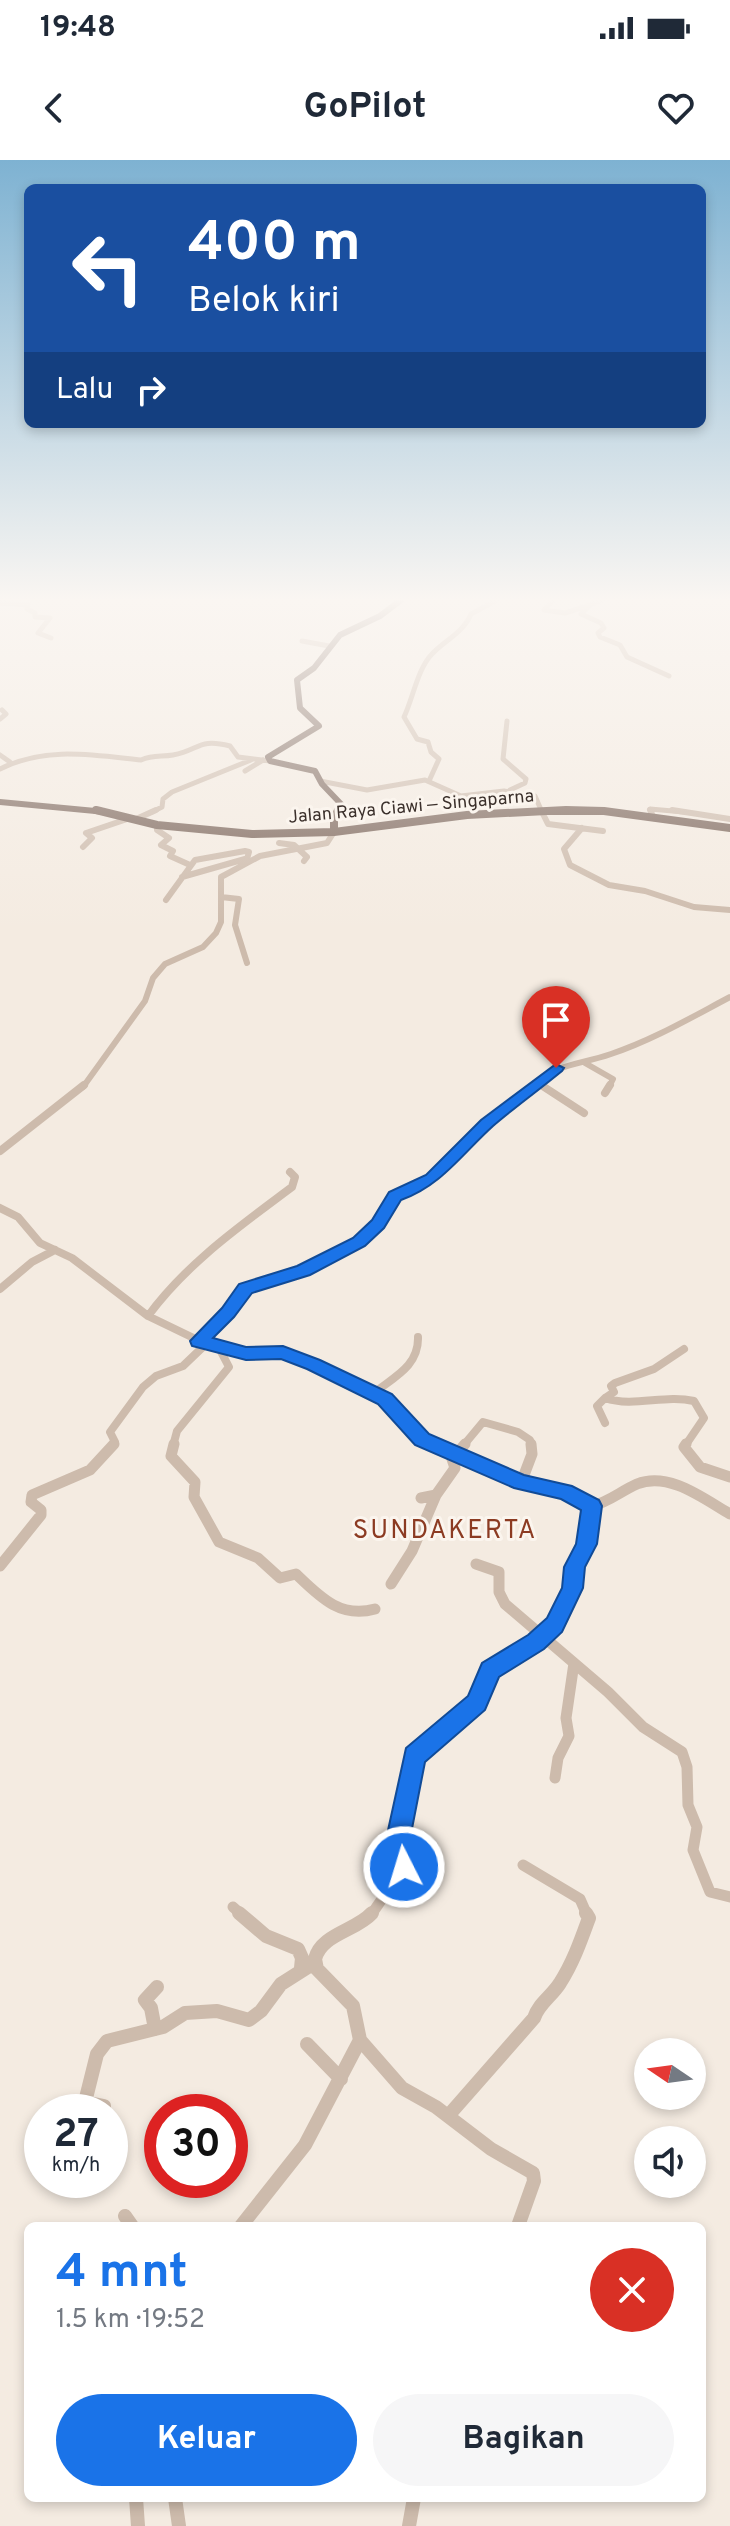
<!DOCTYPE html>
<html lang="id">
<head>
<meta charset="utf-8">
<style>
  body { margin:0; font-family:Overpass,sans-serif; background:#f6f6f7; color:#1f2937; height:100vh; display:flex; flex-direction:column; font-size:30px; white-space:nowrap }
  * { box-sizing:border-box; margin:0 }
  p { font-size:26px; color:#747a83 }
  .icon { flex:none; width:44px; height:44px; fill:none; stroke:currentColor; stroke-width:2; stroke-linecap:round; stroke-linejoin:round }
  .map { position:relative; flex:1; overflow:hidden }
  .sheet { position:absolute; left:24px; top:2062px; width:682px; height:280px; display:flex; flex-direction:column; background:#fff; border-radius:12px; box-shadow:0 4px 12px #0003 }
  .sheet>* { flex:none }
  .hud { position:absolute; left:24px; top:24px; width:682px; height:244px; border-radius:12px; box-shadow:0 4px 12px #0003; background:#1a4fa0; color:#fff; overflow:hidden }
  .needle { width:52px; rotate:283deg }
  .buttons { position:absolute; left:634px; top:1878px; display:grid; gap:16px }
  .buttons a { display:grid; place-items:center; width:72px; height:72px; border-radius:50%; background:#fff; box-shadow:0 4px 12px #0003; font-size:40px }
  .speed { position:absolute; left:24px; top:1934px; display:flex; gap:16px; font-size:40px; font-weight:700; text-align:center }
  .speed>* { display:grid; place-content:center; width:104px; height:104px; border-radius:50%; background:#fff; box-shadow:0 4px 12px #0003; line-height:1 }
  .speed small { font-size:20px; font-weight:400 }
  .speed .limit { border:12px solid #d22; background:#fff; color:#111 }
  .pin { position:absolute; display:grid; place-items:center; width:68px; height:68px; color:#fff; margin:-82px -34px; border-radius:50% 50% 50% 0; rotate:-45deg; box-shadow:0 0 8px #0007 }
  .pin .icon { rotate:45deg }
  .me { position:absolute; width:88px; margin:-44px; rotate:355deg; stroke-linejoin:round; filter:drop-shadow(0 0 6px #0008) }
  .turn { display:flex; align-items:center; gap:28px; height:168px; padding:0 32px; font-size:36px }
  .turn .icon { width:104px; height:104px; stroke-width:2.5 }
  .turn b { display:block; font-size:56px; line-height:68px }
  .then { display:flex; align-items:center; height:76px; padding:0 32px; background:#0003; gap:16px; font-size:30px }
  .round { display:grid; place-items:center; flex:none; width:84px; height:84px; border-radius:42px; background:#f6f6f7 }
  .head { display:flex; align-items:center; justify-content:space-between; height:136px; padding:0 32px }
  h1 { font-size:48px; font-weight:700; line-height:60px; color:#1a73e8 }
  .primary-button { display:flex; gap:16px; margin-top:auto; padding:16px 32px }
  .primary-button a { flex:1; height:92px; border-radius:48px; background:#1a73e8; color:#fff; font-size:32px; font-weight:700; line-height:92px; text-align:center }
  .primary-button a+a { background:#f6f6f7; color:#1f2937 }
  .status { display:flex; justify-content:space-between; align-items:center; height:56px; padding:0 40px; background:#fff; direction:ltr }
  .status svg { height:22px; fill:currentColor }
  header { display:flex; justify-content:space-between; align-items:center; height:104px; padding:0 32px; background:#fff; font-size:36px; font-weight:700 }
  .map>svg:first-child { display:block }
</style>
</head>
<body>
<div class="status"><b>19:48</b><svg viewBox="0 0 49 12"><path d="M0 12V9h3v3zM5 12V6h3v6zM10 12V3h3v9zM15 12V0h3v12zM26 1h20v11H26zM47 4h2v5h-2z"/></svg></div>
<header><svg class="icon" aria-label="back" viewBox="0 0 24 24"><path d="M15 5l-7 7 7 7"/></svg>GoPilot<svg class="icon" aria-label="heart" viewBox="0 0 24 24"><path d="M12 20l-8-8c-3-5 5-10 8-4 3-6 11-1 8 4z"/></svg></header>
<div class="map">
<svg width="730" height="2366" viewBox="0 0 730 2366">
  <rect width="100%" height="100%" fill="#f4ebe1"/>
  <g fill="none" stroke-linecap="round" stroke-linejoin="round">
    <path stroke="#cdbbac" stroke-width="5" d="M553,440L544,450L565,453L590,445L581,454L601,463L604,468L598,473L600,477L620,485L627,497L669,516
      M0,443L28,445L27,449L35,453V457L50,458L38,473L51,478
      M590,445L602,440
      M302,481L329,486
      M0,559L6,554L2,550
      M507,561L503,599L526,619L525,623L510,630
      M0,595L10,602
      M0,609C45,586 93,595 141,600C153,595 161,597 173,595C200,590 198,578 230,586L238,597L270,601
      M245,611L263,600
      M320,621L367,630L425,620L461,636L504,631L535,636L542,652
      M429,621L439,599L431,592L428,582L417,579L404,557C413,538 418,508 432,494C444,481 464,472 471,454L497,440
      M152,652L162,647L163,639L172,632L251,600
      M651,652L650,649L684,652"/>
    <path stroke="#cdbbac" stroke-width="6" d="M541,650L548,664L603,671
      M650,650L654,658
      M672,650L730,659
      M134,660L156,650
      M157,665V670L169,678L161,685L173,691L170,696L190,705
      M582,668L564,689L570,705L609,725L645,731L694,747L730,750
      M279,683L294,685L307,697L304,701
      M83,687L92,678L86,673L130,658
      M182,717L245,699
      M221,737L239,739L235,765L247,803
      M166,740L195,700L245,691L249,692L247,699
      M585,903L613,919L609,927
      M537,922L544,927
      M83,927L145,841L153,818L165,804L203,787L216,773L221,762V717L260,696L327,683L334,672
      M532,927C562,901 576,906 611,894C653,880 692,857 730,837"/>
    <path stroke="#cdbbac" stroke-width="8" d="M541,925L584,953
      M605,933L610,925
      M0,991L84,925
      M0,1048L18,1057L40,1083L72,1098L148,1156L206,1184L246,1193L283,1192L314,1204L385,1239L426,1282L435,1286
      M0,1129L32,1102L55,1090
      M148,1156C187,1103 240,1066 292,1027L295,1017L290,1012
      M199,1181L228,1153L246,1128L303,1111L359,1082L378,1064L395,1036L431,1019L487,964L534,925
      M684,1189L654,1209L615,1223L611,1226L614,1232L605,1238C634,1248 664,1234 694,1241L704,1258L685,1286
      M374,1233C394,1217 419,1206 418,1177
      M605,1238L597,1246L605,1263
      M113,1286L115,1282L110,1272L143,1227L156,1216L183,1206L206,1184
      M173,1286L177,1271L229,1207L219,1188
      M463,1286L483,1262L518,1272L530,1280L531,1286"/>
    <path stroke="#cdbbac" stroke-width="11" d="M174,1284L171,1296L195,1322L194,1337L219,1382L258,1398L280,1418L296,1414C319,1436 340,1459 375,1449
      M430,1284L521,1323L563,1331L592,1346C609,1342 621,1331 637,1324C669,1311 704,1339 730,1354
      M686,1284L684,1287L700,1307L730,1317
      M521,1323L532,1294L531,1284
      M421,1338L436,1335L455,1308L452,1299L465,1284
      M476,1404L499,1412V1432L505,1444L608,1532L643,1567L682,1592L687,1607L688,1645L697,1667L693,1690L710,1732L730,1737
      M0,1406L41,1355V1350L31,1342L32,1335L90,1310L114,1284
      M391,1424L412,1391L436,1335
      M555,1618L558,1598L569,1576L566,1558L574,1503
      M523,1705L580,1739L587,1755
      M233,1747L242,1755
      M371,1755L404,1707L397,1684L414,1596L477,1543L490,1510L536,1482L554,1465L571,1430L575,1407L586,1384L592,1346"/>
    <path stroke="#cdbbac" stroke-width="14" d="M239,1753L266,1776L298,1789L302,1798L301,1808
      M155,1869L151,1848L145,1840L157,1827
      M360,1880L402,1928L436,1947L491,1989L533,2013L534,2021L518,2066
      M307,1884L341,1919
      M104,1946L89,1943L86,1938L97,1894L107,1881L163,1867L185,1853L217,1851L249,1860L261,1851L281,1824L314,1803
      M448,1956L534,1858C538,1844 552,1836 560,1823C573,1803 581,1780 589,1758L586,1753
      M125,2056L132,2066
      M241,2066L305,1985L360,1880L353,1846L317,1809L315,1799C321,1774 356,1771 372,1753
      M136,2338L138,2366
      M175,2338L179,2366
      M409,2366L414,2338"/>
    <path stroke="#7d675c" stroke-width="6" d="M0,642L106,652
      M337,652L341,644L322,624L315,611L270,601L268,597L319,566L300,548L297,520L314,508L340,475L380,456L401,440
      M533,652H609"/>
    <path stroke="#7d675c" stroke-width="8" d="M96,650L157,665L252,674L334,672L467,655L566,650L604,651L730,668
      M334,672V659L338,650"/>
  </g>
  <linearGradient id="sky" x2="0" y2="1"><stop stop-color="#7eb2d2"/><stop offset="0.57" stop-color="#faf6f2"/><stop offset="1" stop-color="#faf6f2" stop-opacity="0"/></linearGradient>
  <rect width="730" height="771" fill="url(#sky)"/>
  <path fill="#1a73e8" stroke="#114b97" stroke-width="2" d="M556,904L564,908L562,911C539,930 515,947 493,966C462,994 441,1026 401,1040L384,1068L365,1086L310,1115L252,1133L234,1157L213,1178L246,1187L283,1186L320,1200L392,1234L429,1274L524,1315L572,1326L599,1340L602,1346L597,1384L585,1407L583,1428L562,1472L544,1489L499,1517L485,1550L425,1602L409,1684L416,1707L412,1716L404,1719L395,1716L385,1684L406,1588L468,1536L482,1503L528,1475L547,1458L562,1428L564,1407L576,1384L581,1350L561,1339L514,1328L415,1285L378,1244L307,1209L281,1199L246,1200L192,1186L190,1181L222,1148L239,1124L297,1106L353,1078L372,1060L389,1032L426,1015L481,960Z"/>
  <g text-anchor="middle" stroke-width="6" stroke-linejoin="round" paint-order="stroke">
    <g font-size="18" fill="#3b302b" stroke="#fbf5ee">
      <text transform="translate(411 646) rotate(-5)" y="6">Jalan Raya Ciawi — Singaparna</text>
    </g>
    <g font-size="26" letter-spacing="2" fill="#8c3b22" stroke="#fbf5ee">
      <text x="445" y="1378">SUNDAKERTA</text>
    </g>
  </g>
</svg>
<div class="buttons">
<a><svg class="needle" viewBox="-14 -14 28 28"><path d="M0-13l5 13h-10z" fill="#e53935"/><path d="M0 13l5-13h-10z" fill="#747a83"/></svg></a>
<a><svg class="icon" aria-label="sound" viewBox="0 0 24 24"><path d="M4 9h4l5-4v14l-5-4H4zM17 9q2 3 0 6"/></svg></a>
</div>
<div class="speed"><div>27<small>km/h</small></div><div class="limit">30</div></div>
<div class="pin" style="left:556px;top:908px;background:#d93025"><svg class="icon" aria-label="arrive" viewBox="0 0 24 24"><path d="M6 21V4h12l-3 4 3 4H6"/></svg></div>
<svg class="me" style="left:404px;top:1707px" viewBox="-20 -20 40 40"><circle r="17" fill="#1a73e8" stroke="#fff" stroke-width="3"/><path d="M0-11L8 9 0 5-8 9z" fill="#fff"/></svg>
<div class="hud">
<div class="turn"><svg class="icon" aria-label="left" viewBox="0 0 24 24"><path d="M17 20v-9H6M10 6l-5 5 5 5"/></svg><div><b>400 m</b>Belok kiri</div></div>
<div class="then">Lalu<svg class="icon" aria-label="right" viewBox="0 0 24 24"><path d="M7 20v-9h11M14 6l5 5-5 5"/></svg></div>
</div>
<section class="sheet">
<div class="head"><div><h1>4 mnt</h1><p>1.5 km · 19:52</p></div><a class="round" style="background:#d93025;color:#fff"><svg class="icon" aria-label="close" viewBox="0 0 24 24"><path d="M6 6l12 12M18 6L6 18"/></svg></a></div>
<div class="primary-button"><a>Keluar</a><a>Bagikan</a></div>
</section>
</div>
</body>
</html>
